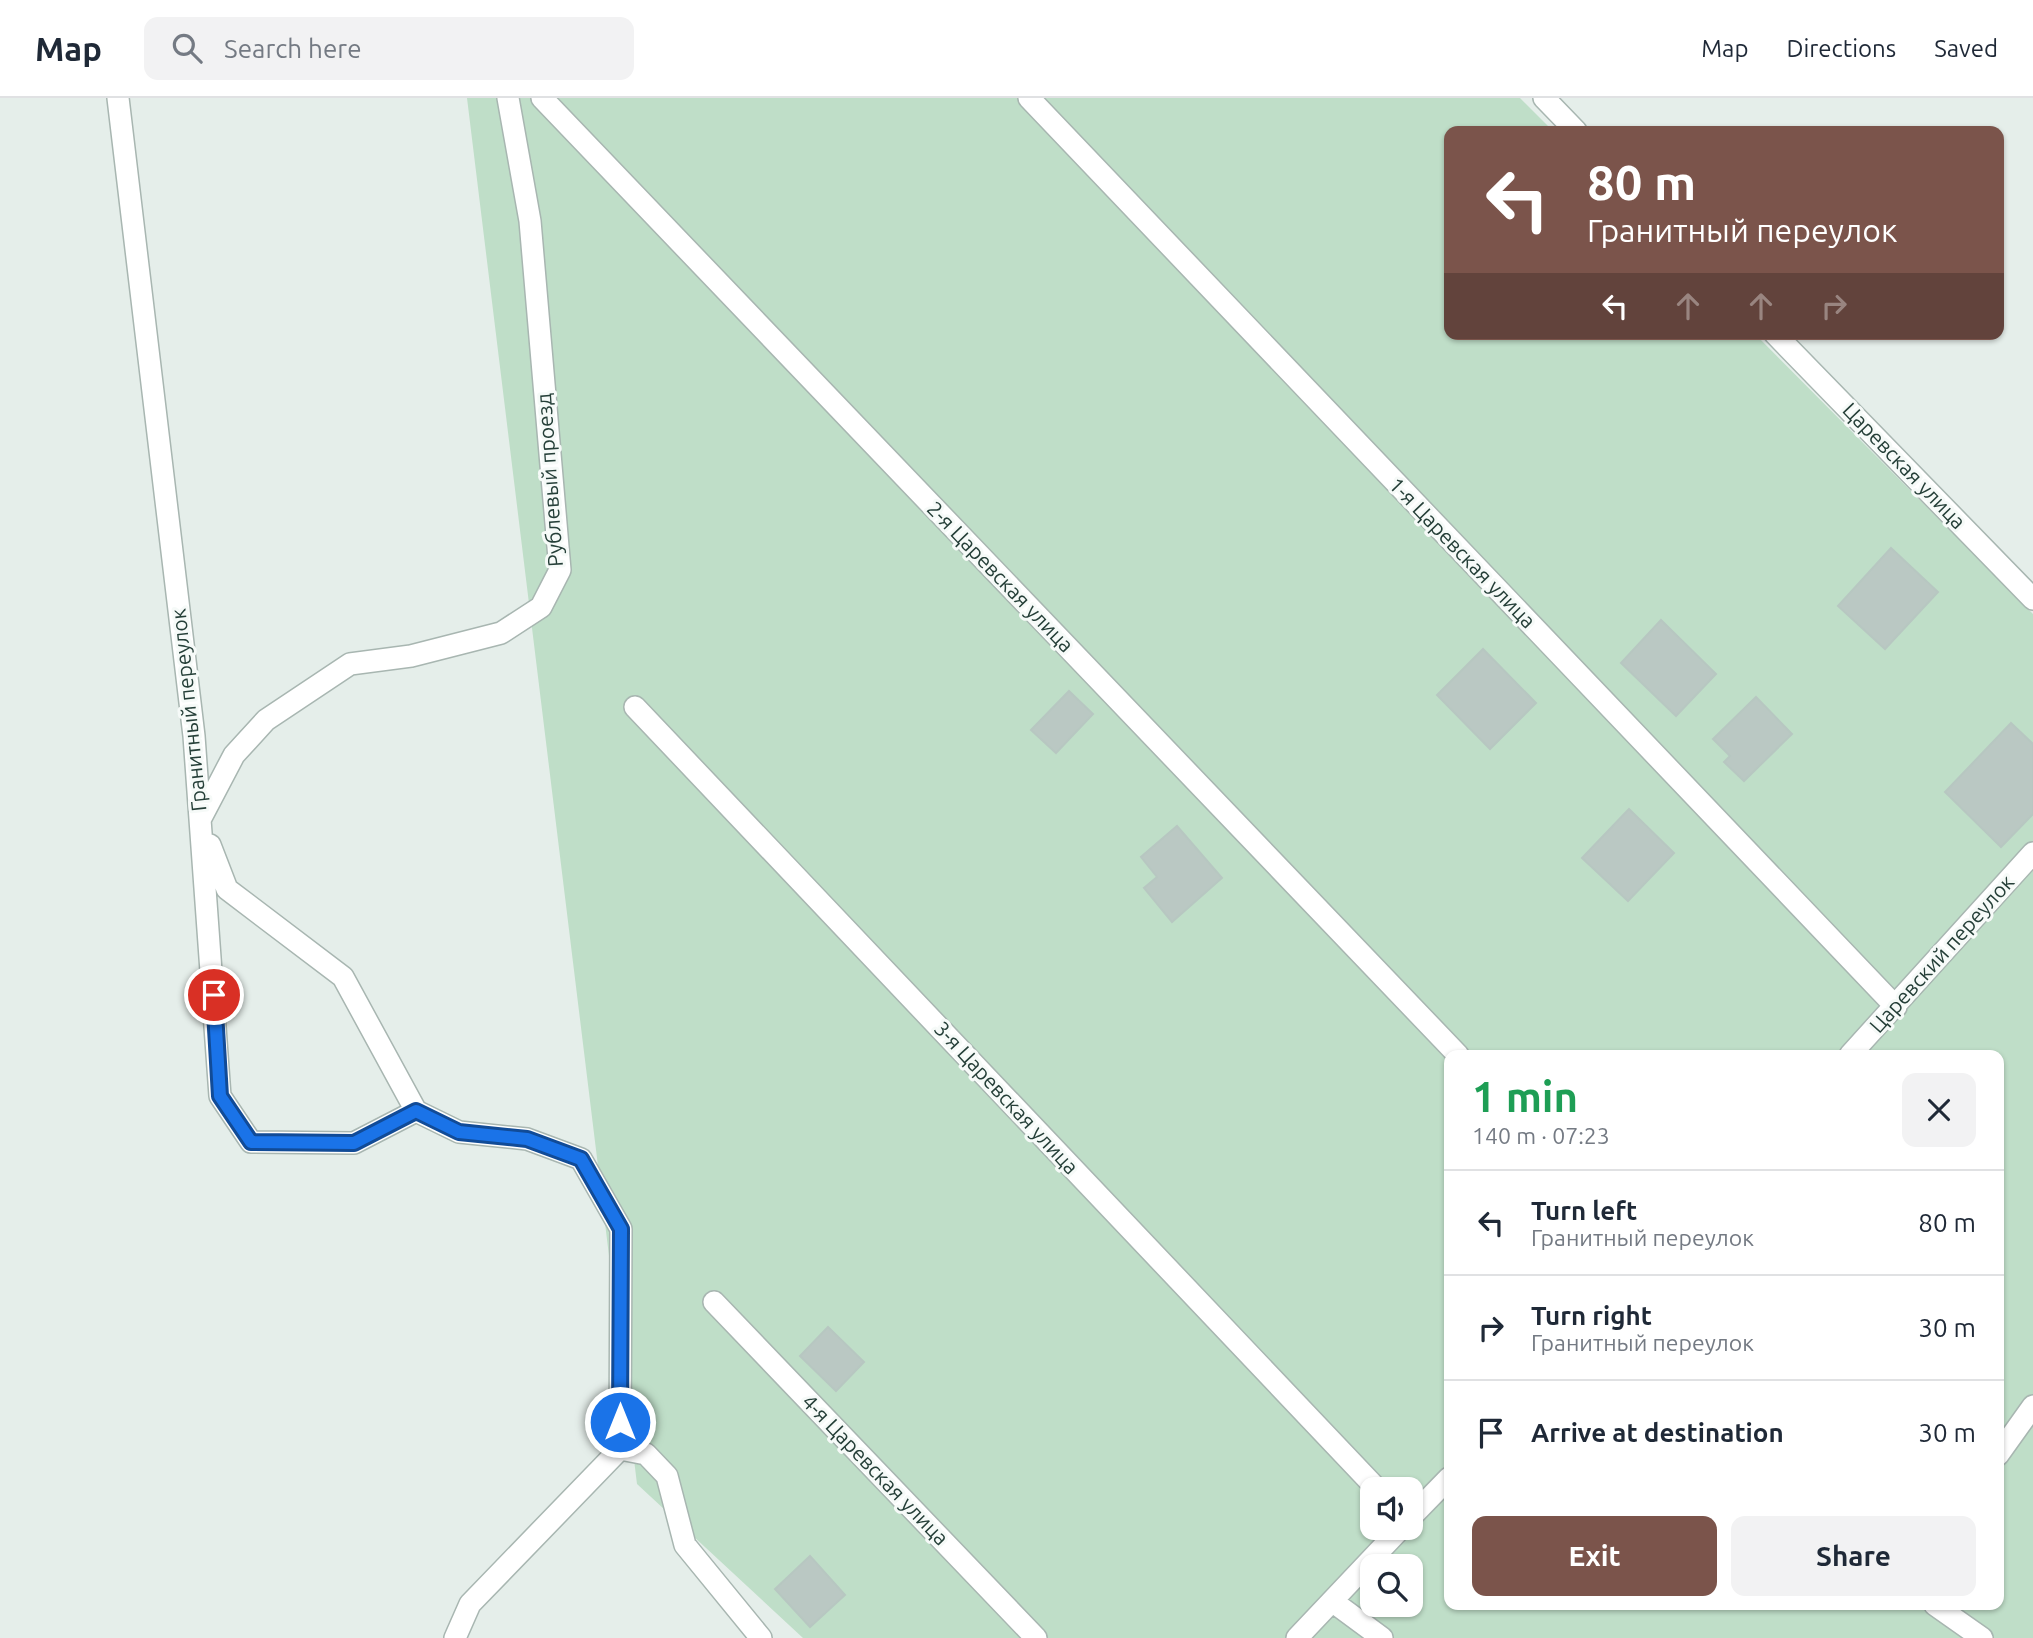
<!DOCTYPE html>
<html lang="en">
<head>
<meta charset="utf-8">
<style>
  body { margin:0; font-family:Ubuntu,sans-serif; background:#f2f2f3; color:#1f2937; height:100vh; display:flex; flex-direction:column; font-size:26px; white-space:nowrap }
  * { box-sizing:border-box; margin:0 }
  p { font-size:23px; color:#747a83 }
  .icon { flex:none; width:38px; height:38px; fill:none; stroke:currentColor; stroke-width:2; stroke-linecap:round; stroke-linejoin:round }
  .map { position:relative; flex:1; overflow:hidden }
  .details { position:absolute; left:1444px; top:952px; width:560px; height:560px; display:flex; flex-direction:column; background:#fff; border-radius:14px; box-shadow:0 2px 5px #0004 }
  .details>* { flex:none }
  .top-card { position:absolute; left:1444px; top:28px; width:560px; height:214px; border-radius:14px; box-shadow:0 2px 5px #0004; background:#7b544b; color:#fff; overflow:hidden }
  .controls { position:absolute; left:1360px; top:1379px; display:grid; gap:14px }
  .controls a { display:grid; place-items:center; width:63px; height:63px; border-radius:14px; background:#fff; box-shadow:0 2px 5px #0004; font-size:35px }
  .pin { position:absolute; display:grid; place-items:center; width:60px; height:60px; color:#fff; margin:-30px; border:4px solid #fff; border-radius:50%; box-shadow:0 2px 7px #0007 }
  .me { position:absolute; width:77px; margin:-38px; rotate:0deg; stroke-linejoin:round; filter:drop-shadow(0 0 5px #0008) }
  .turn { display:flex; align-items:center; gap:24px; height:147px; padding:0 28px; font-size:32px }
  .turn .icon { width:91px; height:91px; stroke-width:2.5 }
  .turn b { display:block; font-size:49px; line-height:60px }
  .lanes { display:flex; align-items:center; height:66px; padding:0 28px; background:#0003; justify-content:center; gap:35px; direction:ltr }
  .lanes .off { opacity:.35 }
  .round { display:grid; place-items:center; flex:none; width:74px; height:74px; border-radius:14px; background:#f2f2f3 }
  .head { display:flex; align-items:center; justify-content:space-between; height:119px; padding:0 28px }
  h1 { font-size:42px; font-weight:700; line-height:52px; color:#1e9e55 }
  .button { display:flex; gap:14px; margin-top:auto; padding:14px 28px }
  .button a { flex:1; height:80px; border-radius:14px; background:#7b544b; color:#fff; font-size:28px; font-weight:700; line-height:80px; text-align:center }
  .button a+a { background:#f2f2f3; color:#1f2937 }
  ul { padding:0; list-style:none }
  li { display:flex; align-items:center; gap:21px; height:105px; padding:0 28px; border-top:2px solid #e0e1e3 }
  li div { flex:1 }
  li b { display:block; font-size:26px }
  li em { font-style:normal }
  header { display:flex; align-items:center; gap:42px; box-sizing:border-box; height:98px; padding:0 35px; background:#fff; border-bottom:2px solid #e0e1e3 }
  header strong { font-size:33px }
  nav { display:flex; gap:38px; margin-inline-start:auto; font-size:24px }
  .search { width:490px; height:63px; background:#f2f2f3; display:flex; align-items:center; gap:18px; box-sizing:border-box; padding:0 24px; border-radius:14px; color:#747a83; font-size:26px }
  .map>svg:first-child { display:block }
</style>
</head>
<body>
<header>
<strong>Map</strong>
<div class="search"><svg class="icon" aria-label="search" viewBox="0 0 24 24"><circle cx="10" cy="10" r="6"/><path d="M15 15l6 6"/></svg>Search here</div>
<nav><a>Map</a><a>Directions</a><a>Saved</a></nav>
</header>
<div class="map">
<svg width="2033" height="1540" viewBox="0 0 2033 1540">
  <rect width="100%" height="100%" fill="#e5eeea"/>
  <path fill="#bfdec8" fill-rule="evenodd" d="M467,0H1520L1553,33H1449V236H1755L2033,516V1540H803L637,1386ZM1449,957H1998V1507H1449ZM1372,1391H1410V1430H1372ZM1372,1468H1410V1507H1372Z"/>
  <path fill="#bac8c3" stroke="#b7c7c1" stroke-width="2" d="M1891,450L1938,494L1885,551L1838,508Z
    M1661,522L1716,576L1676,618L1621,565Z
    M1483,551L1536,605L1490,651L1437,597Z
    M1069,593L1093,616L1056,655L1031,632Z
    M1756,599L1792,636L1744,683L1724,664L1730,658L1713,641Z
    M2011,625L2033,646V716L2001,749L1945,694Z
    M1629,711L1674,755L1628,803L1582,760Z
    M1177,728L1222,780L1172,824L1144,790L1157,779L1141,759Z
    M828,1229L864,1264L836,1293L800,1258Z
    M810,1458L845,1497L810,1529L775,1491Z"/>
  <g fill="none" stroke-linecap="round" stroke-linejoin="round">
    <defs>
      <path id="street" d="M118,0L194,638L220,998L251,1044L354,1045L416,1013
        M542,0L1458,957
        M1029,0L1896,909
        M1544,0L1576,33
        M1775,236L2033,501
        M635,609L1377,1391
        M201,720L234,657L266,622L350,566L411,558L501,535L541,509L560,472L530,123L508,0
        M210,747L227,791L343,879L416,1013L459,1034L527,1041L581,1061L621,1131L620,1351
        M1850,957L2033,755
        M714,1204L1036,1540
        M620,1351L646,1356L667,1378L685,1447L761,1540
        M1998,1357L2033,1308
        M1410,1420L1449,1380
        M1332,1503L1382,1540
        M1935,1507L1982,1540
        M455,1540L470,1506L620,1351
        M1297,1540L1401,1430"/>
    </defs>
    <use href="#street" stroke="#a8b6b1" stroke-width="24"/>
    <use href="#street" stroke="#fff" stroke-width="21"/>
  </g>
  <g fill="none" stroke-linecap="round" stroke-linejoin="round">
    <defs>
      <path id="route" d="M214,897L220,998L251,1044L354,1045L416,1013L459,1034L527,1041L581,1061L621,1131L620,1324"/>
    </defs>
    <use href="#route" stroke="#114b97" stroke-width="18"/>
    <use href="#route" stroke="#1a73e8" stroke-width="12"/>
  </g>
  <g text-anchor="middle" stroke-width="6" stroke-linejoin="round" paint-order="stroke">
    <g font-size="21" fill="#253f38" stroke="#f6faf8">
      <text transform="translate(1904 368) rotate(46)" y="7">Царевская улица</text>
      <text transform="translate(550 382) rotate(-94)" y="7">Рублевый проезд</text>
      <text transform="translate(1462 455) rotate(46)" y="7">1-я Царевская улица</text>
      <text transform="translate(1000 479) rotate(46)" y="7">2-я Царевская улица</text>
      <text transform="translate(189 612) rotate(-96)" y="7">Гранитный переулок</text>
      <text transform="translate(1942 856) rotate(-48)" y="7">Царевский переулок</text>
      <text transform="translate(1006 1000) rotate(47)" y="7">3-я Царевская улица</text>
      <text transform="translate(875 1372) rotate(46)" y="7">4-я Царевская улица</text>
    </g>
  </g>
</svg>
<div class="controls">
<a><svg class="icon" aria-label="sound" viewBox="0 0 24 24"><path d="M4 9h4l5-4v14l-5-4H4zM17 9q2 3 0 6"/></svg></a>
<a><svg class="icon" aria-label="search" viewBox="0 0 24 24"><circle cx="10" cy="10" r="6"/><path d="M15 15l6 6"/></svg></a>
</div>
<div class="pin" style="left:214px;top:897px;background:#d93025"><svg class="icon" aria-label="arrive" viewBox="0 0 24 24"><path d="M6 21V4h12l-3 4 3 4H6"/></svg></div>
<svg class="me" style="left:620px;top:1324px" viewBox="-20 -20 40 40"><circle r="17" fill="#1a73e8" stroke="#fff" stroke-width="3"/><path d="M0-11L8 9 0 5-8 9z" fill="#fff"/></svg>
<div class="top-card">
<div class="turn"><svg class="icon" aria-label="left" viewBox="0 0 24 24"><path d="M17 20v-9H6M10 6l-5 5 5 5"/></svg><div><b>80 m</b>Гранитный переулок</div></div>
<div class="lanes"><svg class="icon" aria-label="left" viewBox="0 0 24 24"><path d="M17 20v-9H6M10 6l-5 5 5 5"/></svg><svg class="icon off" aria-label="ahead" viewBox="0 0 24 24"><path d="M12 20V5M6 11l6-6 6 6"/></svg><svg class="icon off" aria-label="ahead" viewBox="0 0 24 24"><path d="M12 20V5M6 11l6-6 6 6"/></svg><svg class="icon off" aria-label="right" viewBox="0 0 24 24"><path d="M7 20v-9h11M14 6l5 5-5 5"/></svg></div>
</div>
<section class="details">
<div class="head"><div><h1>1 min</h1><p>140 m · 07:23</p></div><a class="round"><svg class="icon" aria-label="close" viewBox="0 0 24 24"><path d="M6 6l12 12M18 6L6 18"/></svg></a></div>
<ul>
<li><svg class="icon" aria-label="left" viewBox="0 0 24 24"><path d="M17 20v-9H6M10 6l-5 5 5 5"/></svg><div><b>Turn left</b><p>Гранитный переулок</p></div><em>80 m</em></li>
<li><svg class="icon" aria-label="right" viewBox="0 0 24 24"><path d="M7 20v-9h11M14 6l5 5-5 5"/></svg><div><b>Turn right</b><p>Гранитный переулок</p></div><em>30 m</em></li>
<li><svg class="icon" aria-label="arrive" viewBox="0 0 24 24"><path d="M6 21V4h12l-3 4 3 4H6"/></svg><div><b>Arrive at destination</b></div><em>30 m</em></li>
</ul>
<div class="button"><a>Exit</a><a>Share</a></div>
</section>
</div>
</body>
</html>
